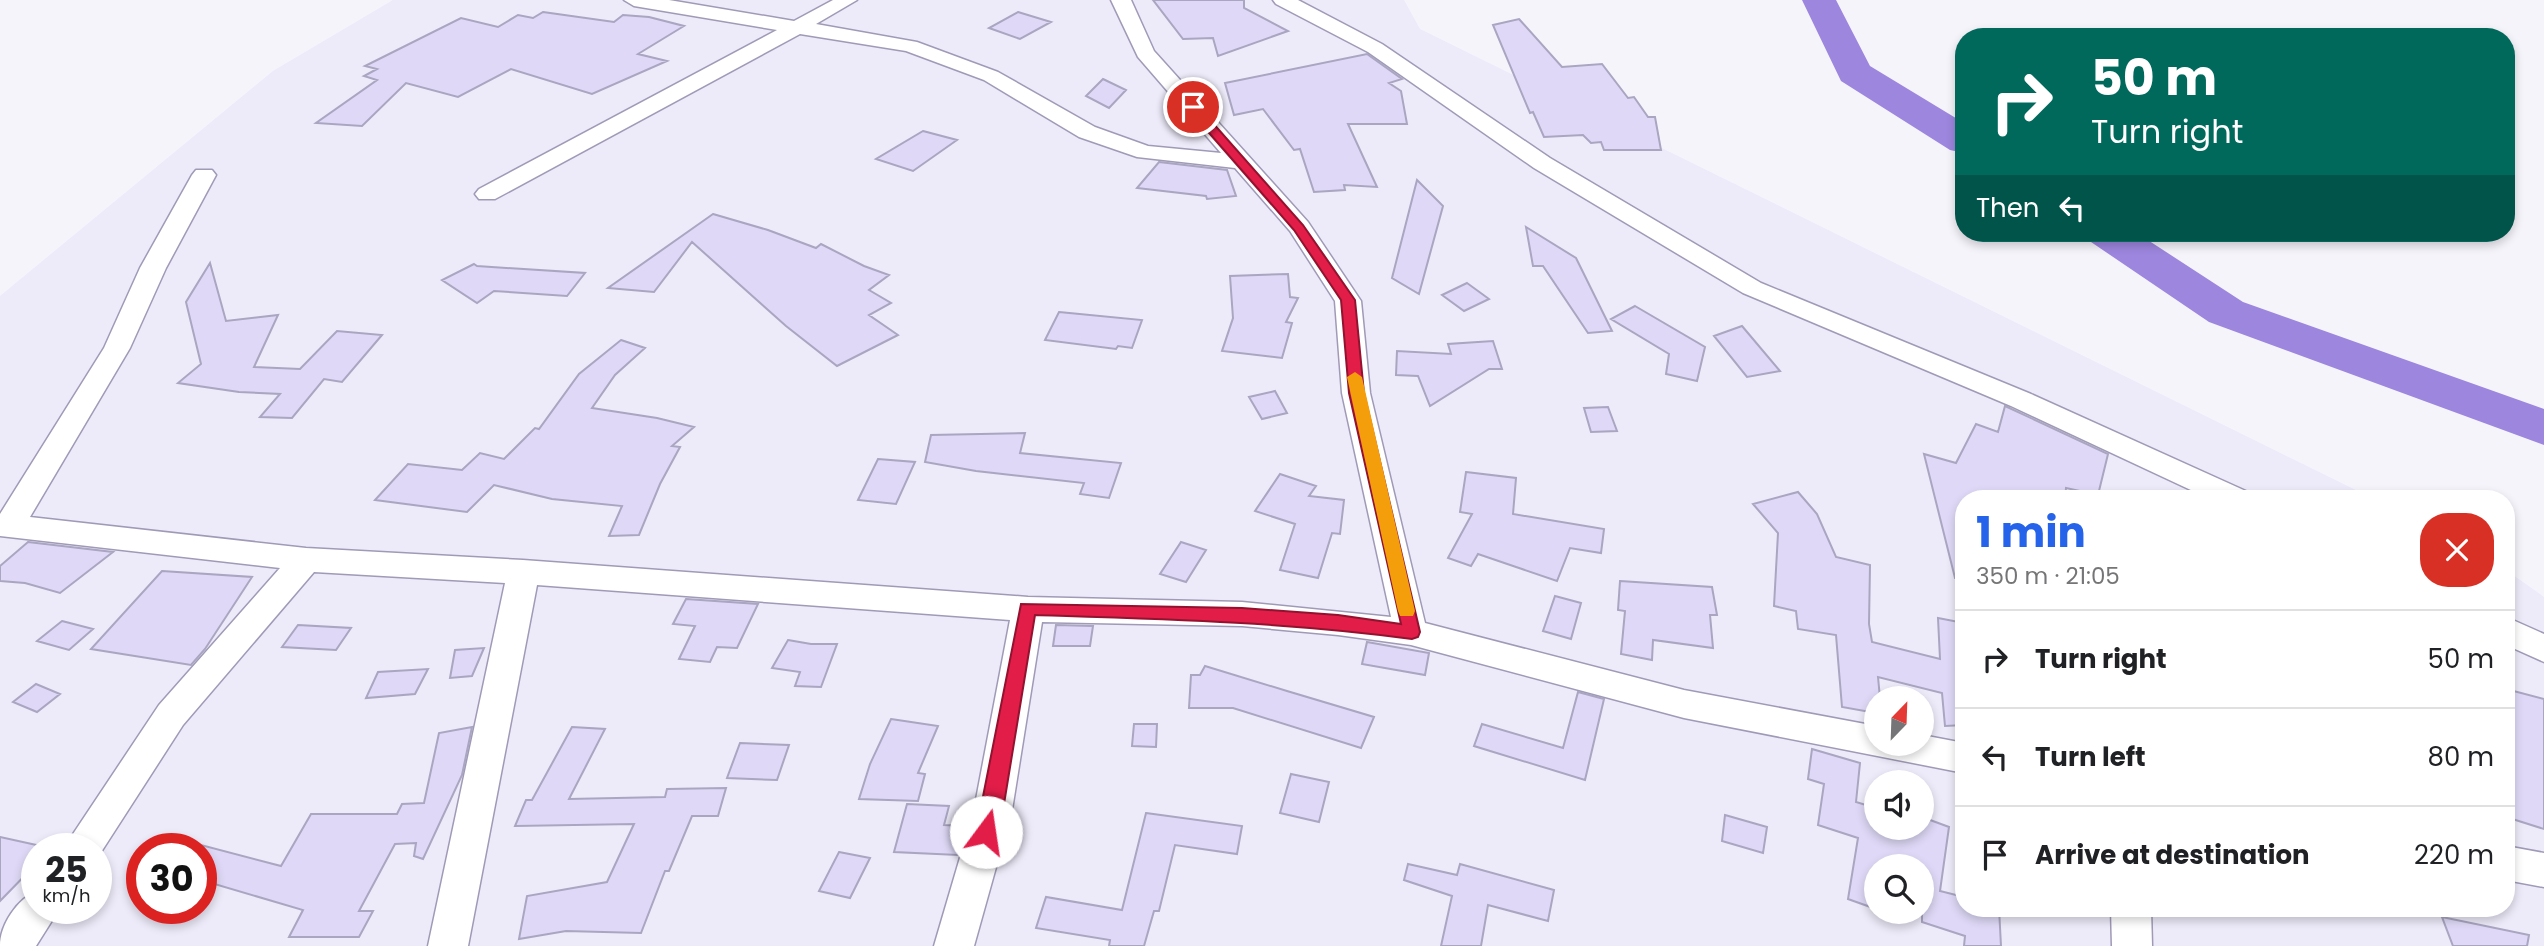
<!DOCTYPE html>
<html lang="en">
<head>
<meta charset="utf-8">
<style>
  body { margin:0; font-family:Poppins,sans-serif; background:#f2f2f2; color:#202124; height:100vh; display:flex; flex-direction:column; font-size:26px; white-space:nowrap }
  * { box-sizing:border-box; margin:0 }
  p { font-size:23px; color:#757577 }
  .icon { flex:none; width:38px; height:38px; fill:none; stroke:currentColor; stroke-width:2; stroke-linecap:round; stroke-linejoin:round }
  .map { position:relative; flex:1; overflow:hidden }
  .panel { position:absolute; left:1955px; top:490px; width:560px; height:427px; display:flex; flex-direction:column; background:#fff; border-radius:28px; box-shadow:0 4px 10px #0003 }
  .panel>* { flex:none }
  .hud { position:absolute; left:1955px; top:28px; width:560px; height:214px; border-radius:28px; box-shadow:0 4px 10px #0003; background:#00695c; color:#fff; overflow:hidden }
  .needle { width:46px; rotate:23deg }
  .tools { position:absolute; left:1864px; top:686px; display:grid; gap:14px }
  .tools a { display:grid; place-items:center; width:70px; height:70px; border-radius:50%; background:#fff; box-shadow:0 4px 10px #0003; font-size:35px }
  .speed { position:absolute; left:21px; top:833px; display:flex; gap:14px; font-size:35px; font-weight:700; text-align:center }
  .speed>* { display:grid; place-content:center; width:91px; height:91px; border-radius:50%; background:#fff; box-shadow:0 4px 10px #0003; line-height:1 }
  .speed small { font-size:18px; font-weight:400 }
  .speed .limit { border:10px solid #d22; background:#fff; color:#111 }
  .pin { position:absolute; display:grid; place-items:center; width:60px; height:60px; color:#fff; margin:-30px; border:4px solid #fff; border-radius:50%; box-shadow:0 2px 7px #0007 }
  .me { position:absolute; width:77px; margin:-38px; rotate:14deg; stroke-linejoin:round; filter:drop-shadow(0 0 5px #0008) }
  .turn { display:flex; align-items:center; gap:24px; height:147px; padding:0 21px; font-size:32px }
  .turn .icon { width:91px; height:91px; stroke-width:2.5 }
  .turn b { display:block; font-size:49px; line-height:60px }
  .then { display:flex; align-items:center; height:66px; padding:0 21px; background:#0003; gap:14px; font-size:26px }
  .round { display:grid; place-items:center; flex:none; width:74px; height:74px; border-radius:28px; background:#f2f2f2 }
  .overview { display:flex; align-items:center; justify-content:space-between; height:119px; padding:0 21px }
  h1 { font-size:42px; font-weight:700; line-height:52px; color:#2563eb }
  ul { padding:0; list-style:none }
  li { display:flex; align-items:center; gap:21px; height:98px; padding:0 21px; border-top:2px solid #e0e0e0 }
  li div { flex:1 }
  li b { display:block; font-size:26px }
  li em { font-style:normal }
  .map>svg:first-child { display:block }
</style>
</head>
<body>
<div class="map">
<svg width="2544" height="946" viewBox="0 0 2544 946">
  <rect width="100%" height="100%" fill="#f6f4fb"/>
  <path fill="#edeaf9" fill-rule="evenodd" d="M393,0H1404L1420,29L2374,499H1964V908H2506V570L2544,597V946H0V296L273,71ZM1876,698H1922V744H1876ZM1876,782H1922V828H1876ZM37,849H96V908H37ZM142,849H201V908H142ZM1876,866H1922V912H1876Z"/>
  <g fill="none" stroke-linecap="round" stroke-linejoin="round">
    <path fill="#9d86de" fill-rule="evenodd" d="M1802,0H1836L1870,66L1964,123V153L1950,150L1841,81Z
      M2085,233H2137L2243,302L2544,409V445L2209,322L2091,242Z"/>
  </g>
  <path fill="#dfd9f7" stroke="#aaa5c1" stroke-width="2" d="M1153,0H1244V8L1288,31L1218,56L1213,38L1183,39Z
    M543,12L614,22L623,15L649,17L684,26L638,54L667,61L592,94L511,69L458,97L406,83L362,126L316,123L377,80L364,76L377,69L365,66L461,18L498,27L518,15L533,18Z
    M1018,12L1051,22L1020,39L989,28Z
    M1519,19L1562,67L1602,64L1628,98L1634,97L1648,117H1655L1661,150H1604L1601,142L1591,143L1583,135L1544,137L1533,112L1530,113L1493,25Z
    M1367,54L1402,79L1389,83L1401,91L1407,124H1348L1377,187L1344,185L1345,190L1314,192L1300,149L1294,150L1263,109L1234,115L1225,83Z
    M1103,79L1126,90L1109,108L1086,96Z
    M923,131L957,140L913,171L876,159Z
    M1159,162L1227,170L1236,196L1207,199L1206,196L1137,188Z
    M1417,180L1443,206L1419,294L1392,278Z
    M713,214L768,230L816,248L821,244L864,266L889,275L869,290L891,303L869,315L898,335L837,366L786,326L692,242L654,292L608,288Z
    M1526,227L1576,258L1612,331L1588,333L1543,266H1533Z
    M210,263L226,321L278,315L254,367L300,369L337,331L382,335L342,382L324,379L292,418L260,417L280,394L239,392L178,383L201,364L186,302Z
    M474,264L477,266L585,273L567,296L494,291L477,303L442,280Z
    M1288,274L1290,297L1298,298L1286,322L1292,323L1282,358L1222,351L1233,318L1230,276Z
    M1467,283L1489,299L1464,311L1442,295Z
    M1635,306L1705,347L1697,381L1666,374L1669,354L1611,319Z
    M1059,312L1142,320L1132,348L1118,346L1116,349L1045,340Z
    M1742,326L1780,371L1747,377L1714,336Z
    M621,340L645,348L615,375L592,408L657,418L694,427L672,446L680,447L660,484L639,535L609,536L622,506L552,499L494,485L467,512L375,500L408,464L462,470L480,453L504,459L535,428L539,429L579,374Z
    M1493,341L1502,369H1489L1430,406L1418,376L1396,375L1397,351L1451,354L1448,344Z
    M1275,391L1287,413L1262,419L1249,397Z
    M2005,406L2108,454L2098,495L2066,488L2065,499H1964V577L1955,578L1924,454L1956,463L1976,424L1998,432Z
    M1608,407L1617,431L1591,432L1584,408Z
    M1025,433L1020,453L1121,463L1109,498L1080,494L1084,483L976,471L925,462L931,435Z
    M878,459L915,462L896,504L858,500Z
    M1466,472L1516,478L1513,514L1604,529L1601,553L1570,548L1557,581L1478,554L1471,566L1448,558L1472,514L1460,512Z
    M1280,474L1316,486L1309,496L1344,500L1340,534L1332,533L1318,578L1280,570L1295,524L1255,511Z
    M1798,492L1817,514L1836,557L1870,565L1869,624L1872,642L1940,659L1938,618L1964,623V725L1945,726L1942,693L1878,677L1880,698H1876V713L1842,707L1836,635L1798,629L1796,611L1774,606L1778,533L1753,504Z
    M28,542L113,552L60,593L25,583L0,581V566Z
    M1181,542L1206,550L1186,582L1160,574Z
    M162,571L252,577L205,649L191,665L91,649Z
    M1620,581L1712,587L1717,615H1710L1713,648L1653,640L1652,660L1621,654L1625,611L1618,610Z
    M1555,596L1581,603L1571,639L1543,631Z
    M686,599L758,604L737,648L717,647L710,662L679,659L695,626L673,624Z
    M62,621L93,629L69,650L37,641Z
    M298,625L351,628L336,650L282,647Z
    M1056,625L1093,626L1090,646H1053Z
    M788,640L811,644H837L821,687L795,686L800,672L772,668Z
    M1367,642L1429,653L1425,675L1362,664Z
    M484,648L472,676L450,678L455,650Z
    M1205,666L1287,691L1374,717L1361,748L1233,708H1189L1191,675H1200Z
    M428,669L415,694L366,698L378,672Z
    M36,684L60,694L37,712L13,702Z
    M2506,689L2544,699V829L2506,817Z
    M1578,692L1604,699L1585,780L1474,746L1482,724L1563,748Z
    M891,719L938,726L918,773L925,774L918,801L859,799L870,764Z
    M1134,724H1157L1156,747L1132,746Z
    M472,727L462,775L423,859L414,856L416,843L395,844L359,911H373L359,937H289L303,910L201,880V845L281,866L311,814H397L402,804L424,803L439,733Z
    M572,727L605,729L569,799L665,797L667,789L726,788L718,816H692L669,871H665L641,933L566,931L519,939L527,896L607,882L634,824L515,826L526,800H532Z
    M740,743L789,745L777,780L727,778Z
    M1812,749L1860,763L1856,802L1876,808V828H1922V817L1949,827L1940,891L1964,897V908H1999L2001,946H1964L1965,936L1922,922V866H1876V909L1848,899L1858,838L1818,825L1824,784L1808,779Z
    M1291,774L1329,782L1319,822L1280,813Z
    M907,804L949,806L944,825L967,826L958,855L894,852Z
    M1146,813L1242,826L1237,854L1175,845L1159,911H1154L1144,946H1109L1110,940L1036,928L1046,897L1122,910Z
    M1725,815L1767,827L1763,853L1722,841Z
    M0,837L50,848L37,849V863L0,901Z
    M839,852L870,858L850,898L819,891Z
    M1408,864L1457,875L1460,864L1554,890L1548,921L1488,905L1481,946H1441L1452,896L1404,880Z
    M2442,917L2529,935L2527,946H2453Z"/>
  <g fill="none" stroke-linecap="round" stroke-linejoin="round">
    <defs>
      <path id="minor" d="M624,0H669L794,21L833,0H857L816,24L917,42L998,72L1095,127L1148,146L1221,153L1138,57L1111,0H1131L1154,51L1308,222L1361,301L1370,393L1425,623L1684,690L1876,726V744H1922V735L1964,743V773L1684,718L1411,645L1338,635L1242,626L1042,622L1012,810L974,946H934L974,810L1010,620L537,585L468,946H428L505,583L314,572L183,725L96,860V849H63L159,705L280,568L0,536V514L104,348L140,268L192,175L196,170H212L216,175L166,268L130,348L30,517L306,548L523,560L1028,597L1242,602L1391,617L1342,393L1335,301L1290,231L1235,168L1137,157L1079,137L984,80L906,51L800,34L495,199H479L475,194L479,189L777,30L634,6Z
        M1273,0H1298L1382,44L1550,158L1761,283L2031,394L2248,492L2252,499H2210L2011,406L1743,293L1534,168L1368,52L1276,4Z
        M2506,617L2544,634V662L2506,645Z
        M2506,846L2544,853V887L2506,880Z
        M37,891V908H60L36,946H0C0,925 17,899 37,891Z
        M2111,908H2151L2152,946H2112Z"/>
    </defs>
    <use href="#minor" stroke="#a09ab7" stroke-width="3"/>
    <use href="#minor" fill="#fff" fill-rule="evenodd"/>
  </g>
  <path fill="#e11d48" stroke="#92132f" stroke-width="2" d="M1189,105H1197L1303,225L1355,300L1364,393L1420,632L1418,637L1412,639C1286,622 1161,619 1035,615L1003,810L993,839L986,841L979,839L976,832L1021,604L1242,608L1338,615L1401,624L1349,393L1341,300L1294,230L1189,110Z"/>
  <path fill="#f59e0b" d="M1355,372L1362,377L1415,611L1413,616H1400L1398,611L1347,377Z"/>
</svg>
<div class="tools">
<a><svg class="needle" viewBox="-14 -14 28 28"><path d="M0-13l5 13h-10z" fill="#e53935"/><path d="M0 13l5-13h-10z" fill="#757577"/></svg></a>
<a><svg class="icon" aria-label="sound" viewBox="0 0 24 24"><path d="M4 9h4l5-4v14l-5-4H4zM17 9q2 3 0 6"/></svg></a>
<a><svg class="icon" aria-label="search" viewBox="0 0 24 24"><circle cx="10" cy="10" r="6"/><path d="M15 15l6 6"/></svg></a>
</div>
<div class="speed"><div>25<small>km/h</small></div><div class="limit">30</div></div>
<div class="pin" style="left:1193px;top:107px;background:#d93025"><svg class="icon" aria-label="arrive" viewBox="0 0 24 24"><path d="M6 21V4h12l-3 4 3 4H6"/></svg></div>
<svg class="me" style="left:986px;top:832px" viewBox="-20 -20 40 40"><circle r="19" fill="#fff"/><path d="M0-13L10 11 0 6-10 11z" fill="#e11d48"/></svg>
<div class="hud">
<div class="turn"><svg class="icon" aria-label="right" viewBox="0 0 24 24"><path d="M7 20v-9h11M14 6l5 5-5 5"/></svg><div><b>50 m</b>Turn right</div></div>
<div class="then">Then<svg class="icon" aria-label="left" viewBox="0 0 24 24"><path d="M17 20v-9H6M10 6l-5 5 5 5"/></svg></div>
</div>
<section class="panel">
<div class="overview"><div><h1>1 min</h1><p>350 m · 21:05</p></div><a class="round" style="background:#d93025;color:#fff"><svg class="icon" aria-label="close" viewBox="0 0 24 24"><path d="M6 6l12 12M18 6L6 18"/></svg></a></div>
<ul>
<li><svg class="icon" aria-label="right" viewBox="0 0 24 24"><path d="M7 20v-9h11M14 6l5 5-5 5"/></svg><div><b>Turn right</b></div><em>50 m</em></li>
<li><svg class="icon" aria-label="left" viewBox="0 0 24 24"><path d="M17 20v-9H6M10 6l-5 5 5 5"/></svg><div><b>Turn left</b></div><em>80 m</em></li>
<li><svg class="icon" aria-label="arrive" viewBox="0 0 24 24"><path d="M6 21V4h12l-3 4 3 4H6"/></svg><div><b>Arrive at destination</b></div><em>220 m</em></li>
</ul>
</section>
</div>
</body>
</html>
